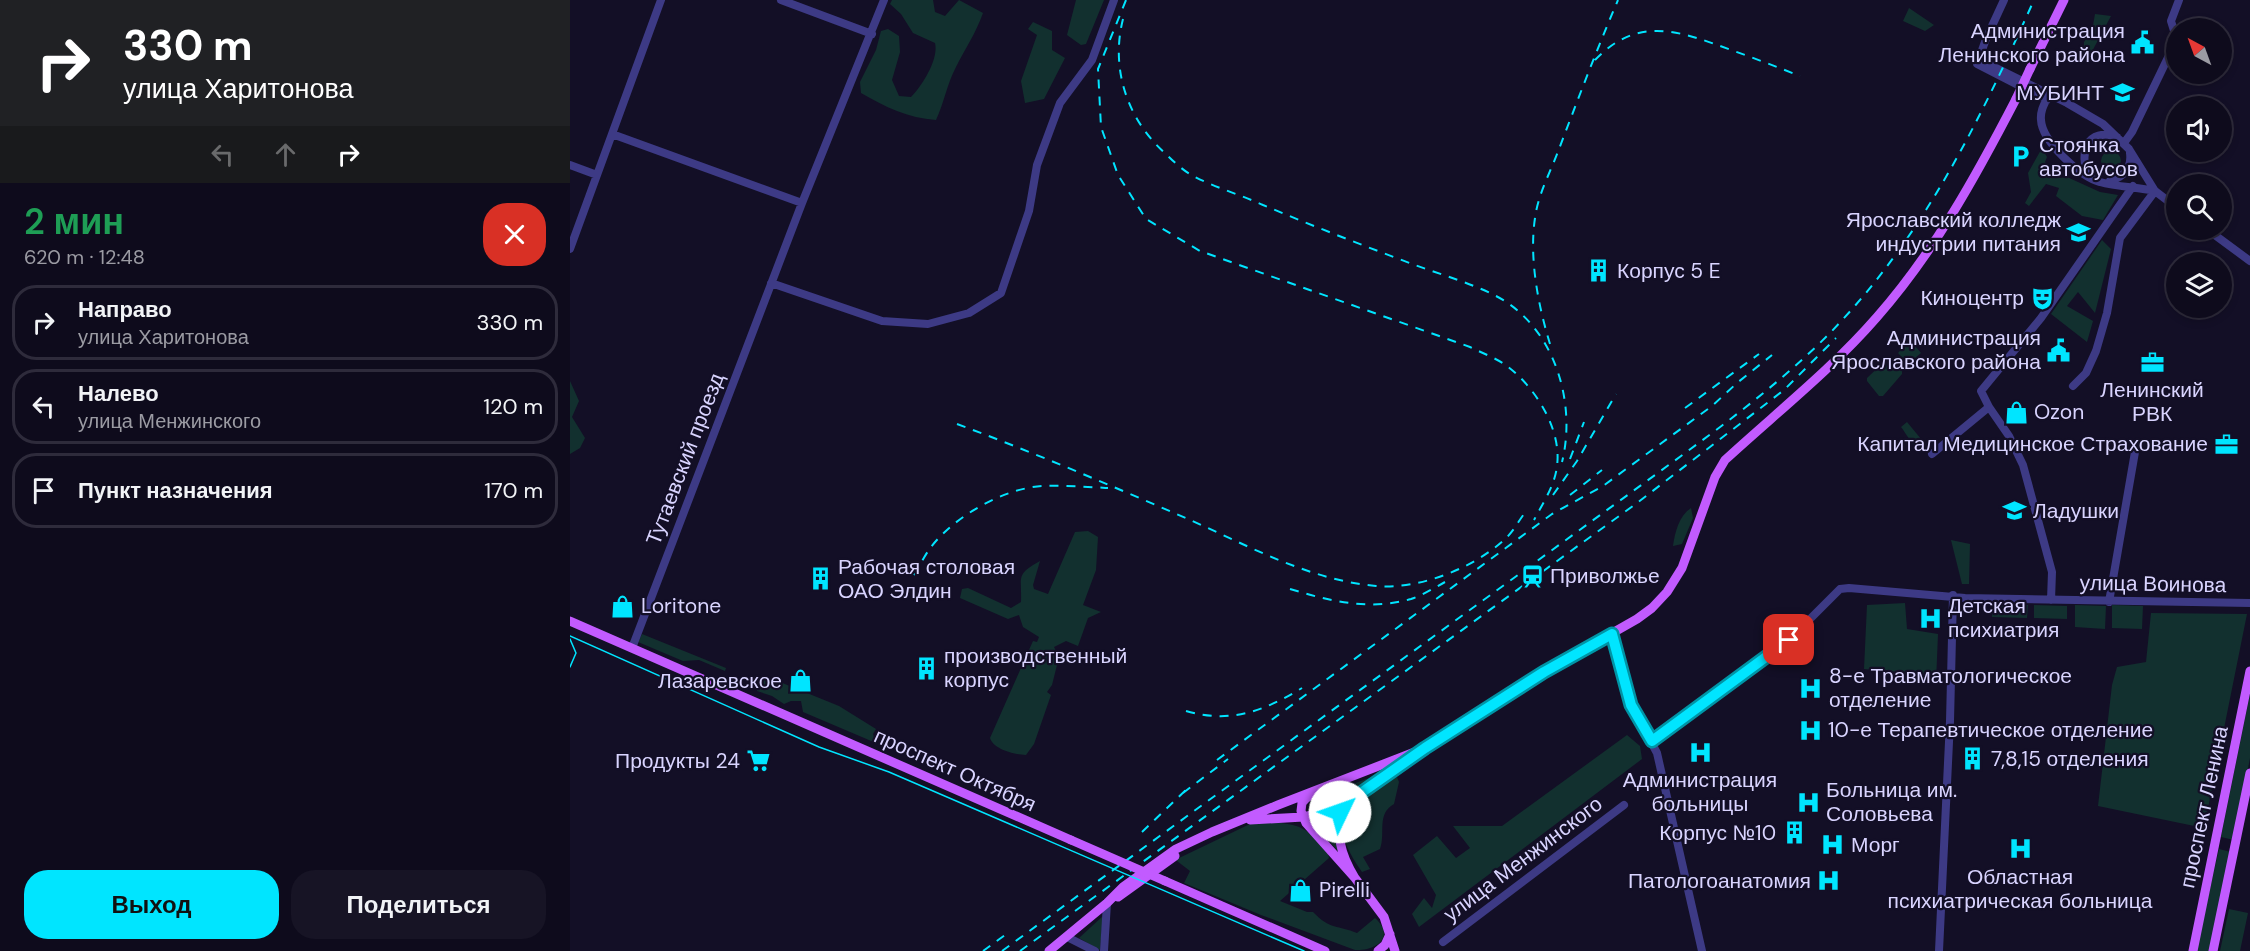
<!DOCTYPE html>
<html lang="ru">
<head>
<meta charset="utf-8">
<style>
  body { margin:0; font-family:"DM Sans",sans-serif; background:#171425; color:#f1f3f6; height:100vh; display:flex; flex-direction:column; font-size:22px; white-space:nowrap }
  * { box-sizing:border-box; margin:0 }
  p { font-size:20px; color:#9b9ba3 }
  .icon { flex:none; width:33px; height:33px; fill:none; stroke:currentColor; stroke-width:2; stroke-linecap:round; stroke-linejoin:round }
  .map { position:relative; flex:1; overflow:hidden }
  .panel { display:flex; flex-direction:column; background:#0e0b1c; width:570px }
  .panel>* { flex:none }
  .hud { background:#202124; color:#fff; overflow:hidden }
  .needle { width:39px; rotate:319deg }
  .fabs { position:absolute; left:1596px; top:18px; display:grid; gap:12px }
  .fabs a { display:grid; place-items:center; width:66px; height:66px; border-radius:50%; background:#0e0b1c; box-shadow:0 3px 9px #0003,0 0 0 2px #2e2b3b; font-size:30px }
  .pin { position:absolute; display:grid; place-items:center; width:51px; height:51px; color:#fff; margin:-26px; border-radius:12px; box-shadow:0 3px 9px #0006 }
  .me { position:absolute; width:66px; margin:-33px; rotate:48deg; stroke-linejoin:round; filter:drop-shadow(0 0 4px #0008) }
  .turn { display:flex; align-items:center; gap:21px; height:126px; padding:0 24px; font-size:27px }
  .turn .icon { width:78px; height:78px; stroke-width:2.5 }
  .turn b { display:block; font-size:42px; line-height:51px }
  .lanes { display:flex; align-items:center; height:57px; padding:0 24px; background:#0003; justify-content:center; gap:30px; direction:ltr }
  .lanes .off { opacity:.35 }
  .round { display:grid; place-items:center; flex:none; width:63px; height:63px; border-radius:24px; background:#171425 }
  .head { display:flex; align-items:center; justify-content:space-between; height:102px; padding:0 24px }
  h1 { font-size:36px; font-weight:600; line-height:45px; color:#1e9e55 }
  .cta { display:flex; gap:12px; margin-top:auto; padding:12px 24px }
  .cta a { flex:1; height:69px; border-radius:24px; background:#00e5ff; color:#111; font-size:24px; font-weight:600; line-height:69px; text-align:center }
  .cta a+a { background:#171425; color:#f1f3f6 }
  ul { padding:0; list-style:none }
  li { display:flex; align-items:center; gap:18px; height:75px; margin:0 12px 9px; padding:0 12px; border:3px solid #2e2b3b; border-radius:24px }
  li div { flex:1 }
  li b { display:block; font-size:22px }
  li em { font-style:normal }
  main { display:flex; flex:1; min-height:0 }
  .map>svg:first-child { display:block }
</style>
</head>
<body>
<main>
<section class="panel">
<div class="hud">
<div class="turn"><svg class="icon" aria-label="right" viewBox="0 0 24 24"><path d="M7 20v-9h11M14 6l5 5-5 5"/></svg><div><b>330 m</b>улица Харитонова</div></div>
<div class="lanes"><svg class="icon off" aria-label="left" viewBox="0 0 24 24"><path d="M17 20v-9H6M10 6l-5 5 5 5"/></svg><svg class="icon off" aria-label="ahead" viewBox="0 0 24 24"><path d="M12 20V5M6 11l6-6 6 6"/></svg><svg class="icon" aria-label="right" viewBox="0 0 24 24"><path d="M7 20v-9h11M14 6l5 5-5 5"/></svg></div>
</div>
<div class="head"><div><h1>2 мин</h1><p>620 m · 12:48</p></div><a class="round" style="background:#d93025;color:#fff"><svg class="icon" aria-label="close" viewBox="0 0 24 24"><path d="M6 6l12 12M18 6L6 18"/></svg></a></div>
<ul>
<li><svg class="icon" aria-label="right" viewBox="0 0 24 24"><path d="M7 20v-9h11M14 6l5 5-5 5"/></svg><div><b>Направо</b><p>улица Харитонова</p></div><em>330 m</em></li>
<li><svg class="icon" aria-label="left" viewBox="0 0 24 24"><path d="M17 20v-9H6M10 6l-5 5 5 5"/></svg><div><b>Налево</b><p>улица Менжинского</p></div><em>120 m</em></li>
<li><svg class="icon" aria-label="arrive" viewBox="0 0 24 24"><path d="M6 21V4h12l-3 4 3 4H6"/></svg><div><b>Пункт назначения</b></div><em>170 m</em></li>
</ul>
<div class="cta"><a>Выход</a><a>Поделиться</a></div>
</section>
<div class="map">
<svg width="1680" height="951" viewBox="0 0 1680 951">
  <rect width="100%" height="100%" fill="#130f26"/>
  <path fill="#12302f" d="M322,0H363L365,12L375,16L389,0L413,13C406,33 395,49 386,67C377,84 374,103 366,120C338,118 315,107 291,93L290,82L306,50L311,31L318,29L329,36L330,52L322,80L329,96L341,97C352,86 369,59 365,43L343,33L331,14L320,4Z
    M506,0H534L516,44L511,45L497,35Z
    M1339,8L1364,25L1355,31L1333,21Z
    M1525,14L1541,16L1519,57L1514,51V42L1522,31Z
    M463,22L482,31V50L495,58L474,99L455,103L451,81L467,35L458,29Z
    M1472,148L1477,157L1475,162L1490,178L1497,177L1530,192L1548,195L1533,220L1512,216L1486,196L1489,188L1476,184L1459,206L1455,203L1461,192L1458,173Z
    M1531 161a10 10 0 1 1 20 0a10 10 0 1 1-20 0Z
    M1532,240L1541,249L1525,313L1508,292L1497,306L1523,321L1517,342L1481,314Z
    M1340,340L1351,353L1338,364L1328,353Z
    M1318,358L1332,370V374L1313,396H1309L1297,381V378Z
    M0,381L9,401L2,417L15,438L10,448L0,454Z
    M1337,422L1361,451C1347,456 1338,436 1331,427Z
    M1121,508L1123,518L1112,544L1103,546C1105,532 1109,516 1121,508Z
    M518,531L528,537L526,570L513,605L531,612L518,618L508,646L496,641L484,647L489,657L482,685L477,692L481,695L464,744L456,755C445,755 423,749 420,738L463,641L467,642L469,637L453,627L449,615L438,619L390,598L392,589L398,588L441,608L451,602C452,576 445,575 470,561L463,585L464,589L478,594L505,532Z
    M1381,540L1400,544L1399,584H1392Z
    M1335,603L1337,629L1368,634L1366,682L1326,679L1327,672L1294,669L1297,605Z
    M1423,604L1458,605L1457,618L1422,617Z
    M1464,605L1497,606V619L1464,618Z
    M1505,605L1536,606L1535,629L1505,627Z
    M1542,605L1573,606L1572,629L1542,628Z
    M1581,613L1677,614L1634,828L1528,806L1542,685L1547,667L1576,662Z
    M72,634L156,668L155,671L129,660L113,661L68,642Z
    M200,678L269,706L306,729L303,734L306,743L233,712L231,701H221L214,704L202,696L187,691L186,684H191L190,679Z
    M1680,694V758L1664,840L1651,837Z
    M1057,735L1070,746L1072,759L849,927L842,914L854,898L862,908L866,895L843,855L867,836L886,858L900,848L883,826H932Z
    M815,772L774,801L764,791Z
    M827,777L829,782L824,804C806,814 816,833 810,849L793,857L800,869L792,872C754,818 778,809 822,778Z
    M767,812L763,832L768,851L739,819Z
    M702,822C735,825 737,829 758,854L759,858L710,901L737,912H743C760,930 768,925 787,933L805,918C826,937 806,951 785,950L691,915L614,883L620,871L607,861V859L680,824Z
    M1649,849L1661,852L1640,951H1626Z
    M1659,909L1678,913L1670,951H1650Z
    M533,916L530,950L509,938Z"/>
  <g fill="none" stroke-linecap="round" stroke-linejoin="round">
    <path stroke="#3d3a85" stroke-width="8" d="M211,0L302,34
      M1434,0L1416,39L1407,64L1477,100
      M1606,37L1601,21L1609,0
      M1408,59L1497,103L1533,124L1559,149L1585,191L1606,207
      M1479,94C1475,103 1470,110 1471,120C1472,141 1510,177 1530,182C1547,187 1567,187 1585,191
      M42,134L232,203
      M1554,143L1562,132L1606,41
      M0,165L27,175
      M1519,177C1508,153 1517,127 1547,137
      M1540,181C1554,177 1562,168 1560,153
      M1638,230L1680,261
      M0,249L91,0
      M201,283L312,321L358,324L399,313L431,293L459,211L467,165L490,103L522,60L544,0
      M1503,386L1516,373L1526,351L1537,313L1550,238L1585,191
      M1362,454L1419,407
      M1481,600L1482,572L1453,465L1439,436L1419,407L1411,391L1471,318L1563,186
      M1539,602L1565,452
      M1042,634L1061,705L1087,753L1132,951
      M62,648L232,203L314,0
      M1082,741L1219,640L1270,589L1279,588L1395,598L1680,603
      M497,937L525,951
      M873,942L1054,805
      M534,951L537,903
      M1369,951L1380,721L1383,595"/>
    <path stroke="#c25bff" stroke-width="9" d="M1460,69L1494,0
      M0,621L501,840
      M680,820L733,817L771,807L843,756
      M785,878C769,852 767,836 771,807C760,790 746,786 732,803L731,811L736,823L785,878L814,917L825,951
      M595,881L755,951
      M548,897L605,856
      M479,951L537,903L553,887L606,849L642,832L708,805L855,748L974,672L1067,619L1082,608L1097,592L1112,568L1145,477L1155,460C1206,413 1261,370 1307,317C1365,251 1406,176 1446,99
      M808,951L815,945L820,934
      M1623,951L1680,671
      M1643,951L1680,773"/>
    <path stroke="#00e5ff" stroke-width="1.5" d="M0,636L249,747L319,772L734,951
      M0,639L6,653L0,667"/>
    <path stroke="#00e5ff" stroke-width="2" stroke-dasharray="9 8" stroke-linecap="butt" d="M556,0L528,69L531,127L548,175L576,219L630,251L900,347C912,353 926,358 937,366C965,387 992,429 987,466C985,485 973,503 964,520
      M553,19C540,70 558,121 597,155C605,163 615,172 625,177C647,188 671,195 693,205C743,226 794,246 845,265C872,275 901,283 926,296C984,326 1007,402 992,462
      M1025,60C1068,15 1110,31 1161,50C1184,58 1207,67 1230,76
      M980,344C968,305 959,258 965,218C968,194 981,171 989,149C1008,99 1027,49 1048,0
      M1115,408L1189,354
      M387,424C465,453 542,486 618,519C679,546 739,580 806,586C849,590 904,568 935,539C943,532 948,522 954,514
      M1000,459L1014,422
      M983,495L1007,461L1046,394
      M1000,495L1032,470
      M344,575C350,565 355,555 361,547C385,516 434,488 473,486C494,485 516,487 538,488
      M720,589C760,601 799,611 841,599C853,595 864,588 875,582
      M616,711C661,724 694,711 732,688
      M647,760L982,514L1033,486L1142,406L1167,383L1202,355
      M613,793L658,759
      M572,832L618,788
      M413,951L435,935
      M432,951L1059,494C1127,444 1198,395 1258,335C1353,238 1409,122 1464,0
      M450,951L1067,503L1214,390L1266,338"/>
    <path stroke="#c25bff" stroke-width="9" d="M1446,99L1460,69
      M501,840L595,881"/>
  </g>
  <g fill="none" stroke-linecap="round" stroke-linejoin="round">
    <defs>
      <path id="route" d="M770,812L771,807L855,748L974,672L1042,634L1061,705L1082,741L1219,640"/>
    </defs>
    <use href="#route" stroke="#0095a6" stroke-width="15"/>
    <use href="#route" stroke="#00e5ff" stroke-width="10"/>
  </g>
  <defs>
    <symbol id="civic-bare" viewBox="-9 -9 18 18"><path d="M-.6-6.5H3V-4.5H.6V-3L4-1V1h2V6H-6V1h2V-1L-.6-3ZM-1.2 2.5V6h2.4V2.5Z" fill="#00e5ff" stroke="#130f26" stroke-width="2.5" paint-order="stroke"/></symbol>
    <symbol id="university-bare" viewBox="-9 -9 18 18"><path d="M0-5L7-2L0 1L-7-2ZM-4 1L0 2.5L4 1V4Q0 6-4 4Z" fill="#00e5ff" stroke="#130f26" stroke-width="2.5" paint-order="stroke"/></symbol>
    <symbol id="parking-bare" viewBox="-9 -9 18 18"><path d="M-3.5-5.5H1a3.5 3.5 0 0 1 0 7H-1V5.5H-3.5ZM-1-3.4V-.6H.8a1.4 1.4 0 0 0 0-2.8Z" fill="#00e5ff" stroke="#130f26" stroke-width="2.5" paint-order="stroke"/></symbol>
    <symbol id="building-bare" viewBox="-9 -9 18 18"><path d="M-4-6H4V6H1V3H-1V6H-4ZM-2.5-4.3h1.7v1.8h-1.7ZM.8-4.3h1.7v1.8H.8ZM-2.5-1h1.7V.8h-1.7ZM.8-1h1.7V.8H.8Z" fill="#00e5ff" stroke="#130f26" stroke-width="2.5" paint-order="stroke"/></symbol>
    <symbol id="theatre-bare" viewBox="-9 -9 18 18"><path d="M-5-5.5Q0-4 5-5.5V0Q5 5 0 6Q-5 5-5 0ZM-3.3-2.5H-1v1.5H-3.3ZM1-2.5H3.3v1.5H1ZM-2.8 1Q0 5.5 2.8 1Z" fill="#00e5ff" stroke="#130f26" stroke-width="2.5" paint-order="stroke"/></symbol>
    <symbol id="office-bare" viewBox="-9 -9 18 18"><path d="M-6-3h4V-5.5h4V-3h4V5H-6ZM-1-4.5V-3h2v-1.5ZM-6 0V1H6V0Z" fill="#00e5ff" stroke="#130f26" stroke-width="2.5" paint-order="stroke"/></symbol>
    <symbol id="shop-bare" viewBox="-9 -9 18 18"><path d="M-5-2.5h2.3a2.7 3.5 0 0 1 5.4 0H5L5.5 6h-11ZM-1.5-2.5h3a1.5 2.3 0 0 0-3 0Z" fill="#00e5ff" stroke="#130f26" stroke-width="2.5" paint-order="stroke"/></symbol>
    <symbol id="school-bare" viewBox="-9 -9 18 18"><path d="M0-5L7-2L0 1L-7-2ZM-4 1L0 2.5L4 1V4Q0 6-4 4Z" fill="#00e5ff" stroke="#130f26" stroke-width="2.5" paint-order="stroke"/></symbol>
    <symbol id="station-bare" viewBox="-9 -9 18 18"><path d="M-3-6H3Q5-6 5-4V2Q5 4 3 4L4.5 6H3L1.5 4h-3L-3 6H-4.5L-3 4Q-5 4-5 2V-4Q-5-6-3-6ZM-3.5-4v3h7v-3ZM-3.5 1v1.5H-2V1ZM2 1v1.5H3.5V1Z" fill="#00e5ff" stroke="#130f26" stroke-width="2.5" paint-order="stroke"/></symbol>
    <symbol id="hospital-bare" viewBox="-9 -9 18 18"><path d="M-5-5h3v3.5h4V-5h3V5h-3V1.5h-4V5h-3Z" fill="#00e5ff" stroke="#130f26" stroke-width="2.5" paint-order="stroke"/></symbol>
    <symbol id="supermarket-bare" viewBox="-9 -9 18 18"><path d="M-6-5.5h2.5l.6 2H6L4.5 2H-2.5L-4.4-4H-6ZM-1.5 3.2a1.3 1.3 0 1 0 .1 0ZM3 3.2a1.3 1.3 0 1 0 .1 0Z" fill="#00e5ff" stroke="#130f26" stroke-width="2.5" paint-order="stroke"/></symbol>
  </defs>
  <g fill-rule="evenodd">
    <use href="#civic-bare" x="1556" y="26" width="33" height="33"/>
    <use href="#university-bare" x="1536" y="76" width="33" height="33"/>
    <use href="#parking-bare" x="1434" y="140" width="33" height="33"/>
    <use href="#university-bare" x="1492" y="216" width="33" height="33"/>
    <use href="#building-bare" x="1012" y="254" width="33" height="33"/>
    <use href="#theatre-bare" x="1456" y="282" width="33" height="33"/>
    <use href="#civic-bare" x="1472" y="334" width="33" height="33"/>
    <use href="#office-bare" x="1566" y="346" width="33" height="33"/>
    <use href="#shop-bare" x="1430" y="396" width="33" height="33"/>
    <use href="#office-bare" x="1640" y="428" width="33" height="33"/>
    <use href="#school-bare" x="1428" y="494" width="33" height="33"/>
    <use href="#station-bare" x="946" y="560" width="33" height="33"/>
    <use href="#building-bare" x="234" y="562" width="33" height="33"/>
    <use href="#shop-bare" x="36" y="590" width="33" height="33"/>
    <use href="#hospital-bare" x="1344" y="602" width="33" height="33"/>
    <use href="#building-bare" x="340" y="652" width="33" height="33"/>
    <use href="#shop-bare" x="214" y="664" width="33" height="33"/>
    <use href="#hospital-bare" x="1224" y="672" width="33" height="33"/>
    <use href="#hospital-bare" x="1224" y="714" width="33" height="33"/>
    <use href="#hospital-bare" x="1114" y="736" width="33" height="33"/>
    <use href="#building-bare" x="1386" y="742" width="33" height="33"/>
    <use href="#supermarket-bare" x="172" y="744" width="33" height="33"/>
    <use href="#hospital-bare" x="1222" y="786" width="33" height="33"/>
    <use href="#building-bare" x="1208" y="816" width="33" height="33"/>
    <use href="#hospital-bare" x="1246" y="828" width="33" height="33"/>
    <use href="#hospital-bare" x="1434" y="832" width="33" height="33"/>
    <use href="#hospital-bare" x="1242" y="864" width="33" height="33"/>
    <use href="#shop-bare" x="714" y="874" width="33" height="33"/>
  </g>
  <g text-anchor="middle" stroke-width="4.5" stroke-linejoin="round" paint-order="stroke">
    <g font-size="21" fill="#d9d4ff" stroke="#130f26" text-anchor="start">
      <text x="1555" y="38" text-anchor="end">Администрация<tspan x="1555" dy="24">Ленинского района</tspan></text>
      <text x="1534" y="100" text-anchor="end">МУБИНТ</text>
      <text x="1469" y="152">Стоянка<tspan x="1469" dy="24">автобусов</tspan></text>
      <text x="1491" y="227" text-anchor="end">Ярославский колледж<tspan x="1491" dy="24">индустрии питания</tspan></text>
      <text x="1047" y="278">Корпус 5 E</text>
      <text x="1454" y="305" text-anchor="end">Киноцентр</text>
      <text x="1471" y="345" text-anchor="end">Администрация<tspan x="1471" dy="24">Ярославского района</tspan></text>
      <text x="1582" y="397" text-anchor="middle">Ленинский<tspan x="1582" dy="24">РВК</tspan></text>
      <text x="1464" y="419">Ozon</text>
      <text x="1638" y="451" text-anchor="end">Капитал Медицинское Страхование</text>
      <text x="1463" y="518">Ладушки</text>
      <text x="268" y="574">Рабочая столовая<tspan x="268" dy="24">ОАО Элдин</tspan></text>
      <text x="980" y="583">Приволжье</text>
      <text x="71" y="613">Loritone</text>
      <text x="1378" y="613">Детская<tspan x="1378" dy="24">психиатрия</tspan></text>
      <text x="374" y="663">производственный<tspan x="374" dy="24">корпус</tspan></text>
      <text x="1259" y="683">8-е Травматологическое<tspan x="1259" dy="24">отделение</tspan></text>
      <text x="212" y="688" text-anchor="end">Лазаревское</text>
      <text x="1258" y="737">10-е Терапевтическое отделение</text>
      <text x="1421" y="766">7,8,15 отделения</text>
      <text x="170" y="768" text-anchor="end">Продукты 24</text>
      <text x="1130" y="787" text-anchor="middle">Администрация<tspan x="1130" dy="24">больницы</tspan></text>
      <text x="1256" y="797">Больница им.<tspan x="1256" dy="24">Соловьева</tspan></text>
      <text x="1206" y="840" text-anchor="end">Корпус №10</text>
      <text x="1281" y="852">Морг</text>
      <text x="1450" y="884" text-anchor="middle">Областная<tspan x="1450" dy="24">психиатрическая больница</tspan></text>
      <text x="1241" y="888" text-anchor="end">Патологоанатомия</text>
      <text x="749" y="897">Pirelli</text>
    </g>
    <g font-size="21" fill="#d9d4ff" stroke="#130f26">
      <text transform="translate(115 459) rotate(-69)" y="7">Тутаевский проезд</text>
      <text transform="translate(1583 584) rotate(1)" y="7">улица Воинова</text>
      <text transform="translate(385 770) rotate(24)" y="7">проспект Октября</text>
      <text transform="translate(1634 807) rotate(-78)" y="7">проспект Ленина</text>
      <text transform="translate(953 859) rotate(-37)" y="7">улица Менжинского</text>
    </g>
  </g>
</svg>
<div class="fabs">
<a><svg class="needle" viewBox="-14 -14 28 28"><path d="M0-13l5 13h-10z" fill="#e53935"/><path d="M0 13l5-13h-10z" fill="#9b9ba3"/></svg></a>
<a><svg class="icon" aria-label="sound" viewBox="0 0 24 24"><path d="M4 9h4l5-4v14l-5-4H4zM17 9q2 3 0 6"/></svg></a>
<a><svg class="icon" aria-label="search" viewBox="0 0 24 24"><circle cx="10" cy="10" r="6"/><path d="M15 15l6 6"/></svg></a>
<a><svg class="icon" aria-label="layers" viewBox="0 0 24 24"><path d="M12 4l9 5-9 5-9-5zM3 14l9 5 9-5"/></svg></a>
</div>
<div class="pin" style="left:1219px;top:640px;background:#d93025"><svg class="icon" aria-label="arrive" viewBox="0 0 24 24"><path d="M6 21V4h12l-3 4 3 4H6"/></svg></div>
<svg class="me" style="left:770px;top:812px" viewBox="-20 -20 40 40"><circle r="19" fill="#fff"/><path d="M0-13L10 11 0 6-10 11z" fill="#00e5ff"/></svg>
</div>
</main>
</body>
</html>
